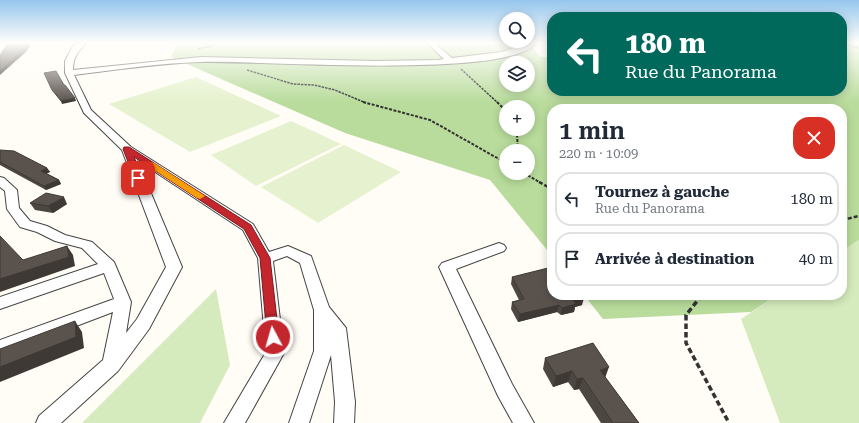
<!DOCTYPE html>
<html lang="fr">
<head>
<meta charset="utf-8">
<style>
  body { margin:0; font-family:"Roboto Serif",serif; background:#f6f6f7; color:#1f2937; height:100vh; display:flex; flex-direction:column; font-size:15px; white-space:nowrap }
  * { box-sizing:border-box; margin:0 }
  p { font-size:13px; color:#747a83 }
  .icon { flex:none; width:22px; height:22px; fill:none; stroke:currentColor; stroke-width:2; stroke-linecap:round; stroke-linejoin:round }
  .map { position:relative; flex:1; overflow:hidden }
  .side { position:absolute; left:547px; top:104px; width:300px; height:196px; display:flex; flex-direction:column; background:#fff; border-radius:16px; box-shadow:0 2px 10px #0003 }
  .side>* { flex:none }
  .top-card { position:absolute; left:547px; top:12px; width:300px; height:84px; border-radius:16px; box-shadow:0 2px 10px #0003; background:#00695c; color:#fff; overflow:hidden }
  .controls { position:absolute; left:499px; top:12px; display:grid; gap:8px }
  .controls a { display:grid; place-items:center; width:36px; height:36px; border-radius:50%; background:#fff; box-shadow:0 2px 10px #0003; font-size:20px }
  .pin { position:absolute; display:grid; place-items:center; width:34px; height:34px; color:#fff; margin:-17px; border-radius:8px; box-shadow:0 2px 6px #0006 }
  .me { position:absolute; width:44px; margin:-22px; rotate:354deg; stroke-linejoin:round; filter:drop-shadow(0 0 3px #0008) }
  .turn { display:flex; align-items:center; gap:14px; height:84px; padding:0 12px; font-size:18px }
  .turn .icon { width:52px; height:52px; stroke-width:2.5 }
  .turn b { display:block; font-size:28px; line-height:34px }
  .round { display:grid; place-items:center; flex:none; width:42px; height:42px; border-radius:16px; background:#f6f6f7 }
  .headline { display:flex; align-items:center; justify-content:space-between; height:68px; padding:0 12px }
  h1 { font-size:24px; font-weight:600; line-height:30px }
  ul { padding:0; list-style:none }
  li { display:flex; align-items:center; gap:12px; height:54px; margin:0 8px 6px; padding:0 4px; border:2px solid #e0e1e3; border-radius:16px }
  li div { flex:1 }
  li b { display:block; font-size:15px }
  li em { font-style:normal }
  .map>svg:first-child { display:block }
</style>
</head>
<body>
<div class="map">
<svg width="859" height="423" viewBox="0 0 859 423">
  <rect width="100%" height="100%" fill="#fffdf5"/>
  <path fill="#d5ebbd" d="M859,240V423H780L741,319L777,295H842V251Z
    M216,289L230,365L200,423H82Z"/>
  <path fill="#b9dc9c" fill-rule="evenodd" d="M177,43H481L533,48L541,57H552V91H842V43H859V240L842,251V109H552V256L490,180L345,133L171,57ZM506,63H528V85H506ZM506,107H528V129H506ZM506,151H528V173H506Z
    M584,295H777L751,312L603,319Z"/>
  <path fill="#e6f2cf" d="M196,77L281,116L190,152L109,104Z
    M291,121L341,144L256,186L211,155Z
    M344,145L401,172L318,223L261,187Z"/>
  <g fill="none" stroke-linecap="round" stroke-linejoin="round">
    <defs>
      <path id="minor" d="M79,43H86C78,52 73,57 73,70L201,57L376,61L438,60L444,59L427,43H434L452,58L502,52L528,43H536C509,80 255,60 201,62C158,63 116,70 74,75L91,110L131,147L253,224L269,252L288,246L311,256L329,307L346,328L355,402L354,423H334L335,402L331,355L309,423H289L314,351V310L300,263L287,256L273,261L284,353L245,423H224L266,352L258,258L243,230L137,160L182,267L149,329L118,371L61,423H36L39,416L103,360L113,312L0,355V340L114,299L104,273L0,309V297L98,264L82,248L55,241L37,232L20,227L7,209L5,191L0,187V177L4,178L17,190L19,208L30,221L47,226L65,235L92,242L114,262L131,302L126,333L137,319L166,267L122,150L84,113L65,73V61L73,46Z
        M499,243L504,245L506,248L504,251L456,269L512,384L534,423H513L498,396L439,267L442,263Z"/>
    </defs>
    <use href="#minor" stroke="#444" stroke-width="2"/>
    <path stroke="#333" stroke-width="1.5" stroke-dasharray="2.5 1" stroke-linecap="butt" d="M384,43H399
      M842,43L859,48
      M198,49L212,46L216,43
      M461,69L498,103
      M247,70L293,84L314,85L335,90L366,103"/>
    <path stroke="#333" stroke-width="2" stroke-dasharray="3 1.5" stroke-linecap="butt" d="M363,102L430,120L506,163
      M497,102L506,111
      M518,151L517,135L520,129
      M524,173L541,183"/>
    <path stroke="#333" stroke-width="2.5" stroke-dasharray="4 2" stroke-linecap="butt" d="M539,182L552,189
      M842,220L859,216"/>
    <path stroke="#333" stroke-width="3.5" stroke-dasharray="5.5 3" stroke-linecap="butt" d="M702,295L686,315V343L729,423"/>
    <use href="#minor" fill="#fff" fill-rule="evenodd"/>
  </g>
  <path fill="#4d4742" d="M0,150L47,168L50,172L46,173L59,180L61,184L46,190L0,165Z
    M30,203L67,204L53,213L35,210Z
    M512,277L582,305L575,307L574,312L561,315L557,312L518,322L511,309L512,302L519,300L511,284Z
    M545,358L605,377L639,423H601L579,389L574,390L568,382L553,387L543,369Z"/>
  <path fill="#3f3936" d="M29,43H32L26,52L0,75V71Z
    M75,98L76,101L62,104L61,101Z
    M47,168L50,172L44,175L41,171Z
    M59,180L61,184L46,190L44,186Z
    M64,197L67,204L53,213L48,206Z
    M67,246L73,255L75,266L0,292V279Z
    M584,298L582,305L575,307L574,312L561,315L562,308L573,300Z
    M559,305L557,312L518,322L520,314Z
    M75,321L82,332L84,348L0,382V367Z
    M609,367L605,378L600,370Z
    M572,371L568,382L553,387L556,376Z
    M583,378L579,389L574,390L577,379Z"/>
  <path fill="#5a524d" stroke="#3f3936" d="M8,43H29L24,49L0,71V55Z
    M56,71L64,85H65L75,98L61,101L52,90L44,73Z
    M0,150L14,151L47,168L41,171L59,180L44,186L0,162Z
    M46,193L64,197L48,206L30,203Z
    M0,236L23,260L67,246L69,257L0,279Z
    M552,267V295H582L584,298L573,300L576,304L562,308L559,305L520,314L512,302L524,299L512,277Z
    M75,321L76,337L0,367V349Z
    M593,343L609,367L600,370L639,423H613L583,378L577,379L572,371L556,376L545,358Z"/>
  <linearGradient id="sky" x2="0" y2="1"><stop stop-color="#95c6ee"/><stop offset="0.42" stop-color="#fffefa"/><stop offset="1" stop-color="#fffefa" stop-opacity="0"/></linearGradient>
  <rect width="859" height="102" fill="url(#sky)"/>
  <path fill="#c4262e" stroke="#7f191e" d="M124,147H129L251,225L270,258L279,337L278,340L273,342L269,340L267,337L260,258L244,229L134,157L143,178L141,180H135L123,149Z"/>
  <path fill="#f59e0b" d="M151,162L154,163L205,196L200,199L197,198L148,166L147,165Z"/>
</svg>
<div class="controls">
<a><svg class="icon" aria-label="search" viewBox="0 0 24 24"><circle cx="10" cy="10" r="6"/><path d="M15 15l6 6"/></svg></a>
<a><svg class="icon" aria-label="layers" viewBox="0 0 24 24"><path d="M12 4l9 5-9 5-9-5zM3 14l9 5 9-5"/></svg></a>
<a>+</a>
<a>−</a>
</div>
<div class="pin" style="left:138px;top:178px;background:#d93025"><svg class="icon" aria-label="arrive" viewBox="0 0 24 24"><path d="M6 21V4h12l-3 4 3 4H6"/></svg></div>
<svg class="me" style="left:273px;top:337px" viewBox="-20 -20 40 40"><circle r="17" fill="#c4262e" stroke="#fff" stroke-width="3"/><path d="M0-11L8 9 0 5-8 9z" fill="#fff"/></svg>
<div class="top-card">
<div class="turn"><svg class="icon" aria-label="left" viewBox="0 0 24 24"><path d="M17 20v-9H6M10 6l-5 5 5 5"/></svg><div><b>180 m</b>Rue du Panorama</div></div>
</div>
<section class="side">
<div class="headline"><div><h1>1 min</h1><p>220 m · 10:09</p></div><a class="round" style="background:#d93025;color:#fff"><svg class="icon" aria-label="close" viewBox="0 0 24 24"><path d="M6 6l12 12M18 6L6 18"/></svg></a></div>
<ul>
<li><svg class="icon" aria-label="left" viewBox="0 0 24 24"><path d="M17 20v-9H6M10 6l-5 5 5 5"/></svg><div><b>Tournez à gauche</b><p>Rue du Panorama</p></div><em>180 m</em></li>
<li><svg class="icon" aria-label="arrive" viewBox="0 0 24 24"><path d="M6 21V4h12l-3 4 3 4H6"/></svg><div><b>Arrivée à destination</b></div><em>40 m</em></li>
</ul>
</section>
</div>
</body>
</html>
